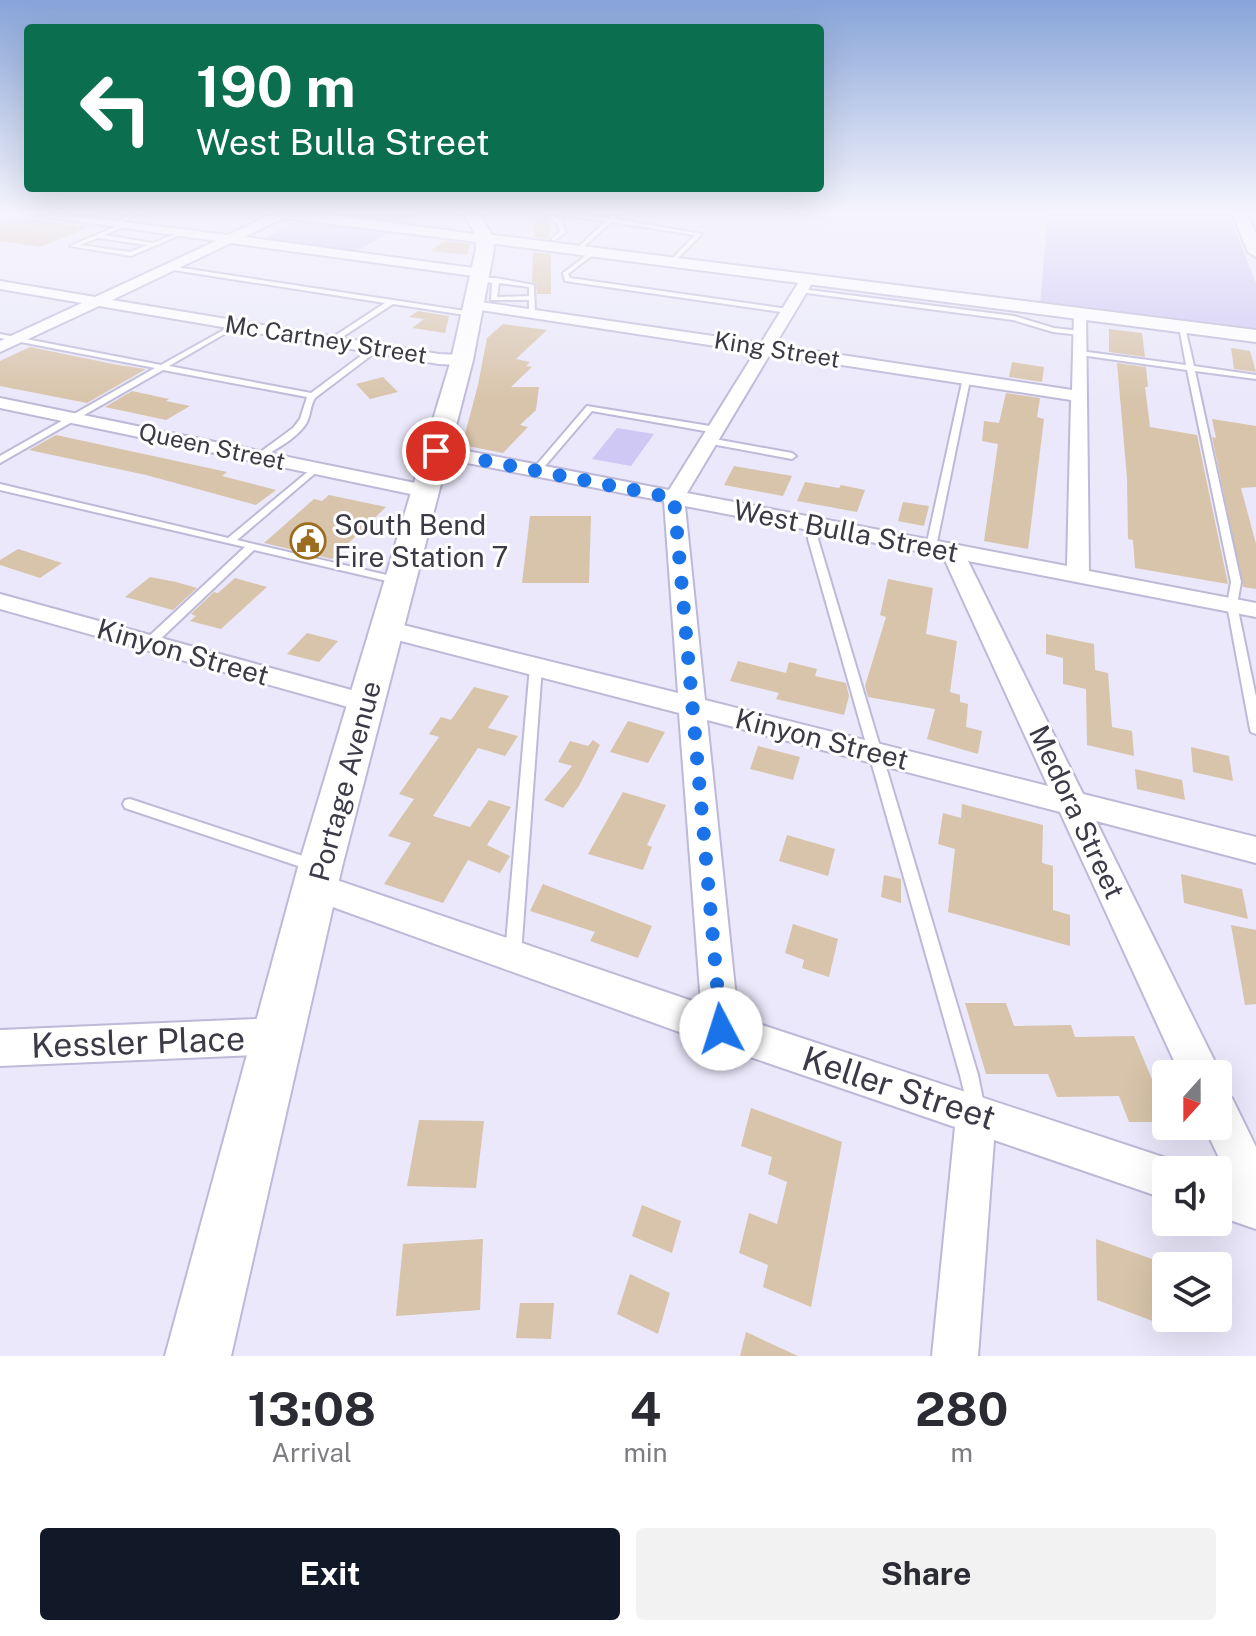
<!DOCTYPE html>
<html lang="en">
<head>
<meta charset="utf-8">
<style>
  body { margin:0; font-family:"Public Sans",sans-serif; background:#f2f2f3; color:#2b2b33; height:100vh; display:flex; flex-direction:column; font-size:30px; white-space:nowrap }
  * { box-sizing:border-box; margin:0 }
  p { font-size:26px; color:#7c7c81 }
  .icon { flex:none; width:44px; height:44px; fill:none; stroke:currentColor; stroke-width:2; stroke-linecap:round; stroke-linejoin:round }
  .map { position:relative; height:1356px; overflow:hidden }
  .details { display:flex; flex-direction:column; background:#fff; flex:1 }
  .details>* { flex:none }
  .hud { position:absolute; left:24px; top:24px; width:800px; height:168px; border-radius:8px; box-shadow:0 8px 32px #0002; background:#0b6e4f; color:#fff; overflow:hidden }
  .needle { width:52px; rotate:201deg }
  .buttons { position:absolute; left:1152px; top:1060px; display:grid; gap:16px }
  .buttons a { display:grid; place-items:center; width:80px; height:80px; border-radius:8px; background:#fff; box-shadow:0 8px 32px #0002; font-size:40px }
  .pin { position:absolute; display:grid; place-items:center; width:68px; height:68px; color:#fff; margin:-34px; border:4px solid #fff; border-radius:50%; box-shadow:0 2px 8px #0007 }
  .me { position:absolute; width:88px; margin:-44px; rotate:355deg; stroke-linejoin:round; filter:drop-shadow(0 0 6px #0008) }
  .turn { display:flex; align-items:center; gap:28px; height:168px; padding:0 40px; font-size:36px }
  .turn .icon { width:104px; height:104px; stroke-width:2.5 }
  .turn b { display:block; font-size:56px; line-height:68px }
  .eta { display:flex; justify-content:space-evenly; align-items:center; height:136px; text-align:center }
  .eta b { font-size:48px; font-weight:700; line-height:56px }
  .cta { display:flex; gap:16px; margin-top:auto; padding:16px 40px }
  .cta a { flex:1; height:92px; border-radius:8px; background:#111827; color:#fff; font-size:32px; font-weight:700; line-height:92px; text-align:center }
  .cta a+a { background:#f2f2f3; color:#2b2b33 }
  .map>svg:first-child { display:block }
</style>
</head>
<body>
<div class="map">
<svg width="1256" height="1356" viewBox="0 0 1256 1356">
  <rect width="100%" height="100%" fill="#eae8fa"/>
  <path fill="#cfc8f4" d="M348,210H443L418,214L399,225L362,220Z
    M1048,210H1227L1256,283V332L1040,305Z
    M302,219L392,231L355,252L262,239Z
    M617,428L654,434L631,466L592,459Z"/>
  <path fill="#d8c4aa" d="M0,215L89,227L40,247L0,241Z
    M535,217H545L551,222L548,239L534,237Z
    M445,241L470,244L467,255L430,251Z
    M533,252L551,254V294H537L536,283L532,282Z
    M418,311L449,316L445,333L412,328L424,319L409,317Z
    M503,324L547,330L516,359L530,362L526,366L532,367L511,387H539L536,410L520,425L528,427L503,453L462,445L478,385L487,338Z
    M1109,329L1142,333L1145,357L1109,352Z
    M30,347L118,365L146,369L87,403L0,386V361Z
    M1231,348L1250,351L1256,372L1234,369Z
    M1012,362L1044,367L1042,382L1009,377Z
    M1117,363L1146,367L1148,387H1145L1150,427L1197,435L1228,584L1135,568L1133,540L1128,539L1127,478Z
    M383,377L398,392L370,399L356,384Z
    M132,391L169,399L166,401L190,406L166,420L105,407Z
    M1006,393L1040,398L1037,417L1044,419L1028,549L984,541L998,444L982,441L984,421L999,423Z
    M1212,419L1256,426V487L1241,488L1256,544V589L1243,587L1212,437L1216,438Z
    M56,435L227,472L222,476L276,490L256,505L146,475L29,450Z
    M734,466L792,476L783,496L724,485Z
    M805,482L839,488L841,485L865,490L857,512L797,501Z
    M329,495L386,507L332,559L264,543L314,499L322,501Z
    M903,502L929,506L924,526L898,521Z
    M530,516H591L589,583H522Z
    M18,549L62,563L40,578L0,565V560Z
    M150,577L176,582L197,588L173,610L125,597Z
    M235,578L267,587L221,629L190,621L196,616L191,614L214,592L218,593Z
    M888,579L933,588L926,634L957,641L950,692L960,695V702L968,704L966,727L982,731L978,754L927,739L935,709L868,697L865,686L886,617L880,615Z
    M307,633L338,641L319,662L287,654Z
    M1046,634L1094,644L1095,670L1108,673L1112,727L1132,731L1134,756L1087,745L1086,689L1063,684V658L1046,654Z
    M738,661L786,673L789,662L817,669L815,676L846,683L849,696L844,715L776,699L779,693L730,681Z
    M474,687L509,696L488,728L518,736L505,756L478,748L433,816L470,827L489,800L511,807L487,845L510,856L500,873L468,860L443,903L384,884L411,843L388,836L414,799L399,794L439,737L429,734L441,717L451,720Z
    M628,721L665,732L648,763L610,752Z
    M593,740L600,745L579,786L563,808L544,800L572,766L558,762L570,741L588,746Z
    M758,746L800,757L793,780L750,769Z
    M1191,747L1229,756L1233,781L1193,772Z
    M1135,769L1182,780L1185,800L1137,789Z
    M623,792L666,805L647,845L652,847L643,870L588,854Z
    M962,804L1043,825L1042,863L1053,866V910L1070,915V946L948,912L955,849L938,844L943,813L961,818Z
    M787,835L835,849L828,876L779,861Z
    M1181,874L1242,889L1248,919L1184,903Z
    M884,875L901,879V903L881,897Z
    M543,884L652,926L638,958L590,941L595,932L530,911Z
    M793,924L838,939L829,977L802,968L804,960L785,953Z
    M1231,925L1256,930V1004L1245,1005Z
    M965,1003H1006L1014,1026L1071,1025L1075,1037L1134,1036L1166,1113V1122H1129L1119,1096L1057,1097L1048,1074H986Z
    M751,1108L842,1142L811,1307L763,1287L768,1265L739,1253L749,1213L777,1224L787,1182L768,1174L772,1157L741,1146Z
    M419,1120L484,1121L476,1188L407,1186Z
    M642,1205L681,1221L672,1253L632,1236Z
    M483,1239L480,1310L396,1316L403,1244Z
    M1096,1239L1166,1264V1326L1097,1300Z
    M630,1274L670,1293L658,1334L617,1314Z
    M520,1303H554L551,1339L516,1338Z
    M746,1332L798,1356H740Z"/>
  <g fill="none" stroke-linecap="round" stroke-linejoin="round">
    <defs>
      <path id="service" d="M138,210H146L119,224L114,223Z
        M551,210L609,218L619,210H625L614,219L702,234L671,265L669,262L695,235L611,222L577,253L575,250L606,221L556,215Z
        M549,212L561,221L566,232L554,241L551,239L560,232L557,223L546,214Z
        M124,223L126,226L104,235L153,243L180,232L185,233L131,256L70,246ZM98,238L147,245L130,252L80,245Z
        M592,251L594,254L568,274L570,278L788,309L791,311L788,313L565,281L563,273Z
        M169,266L472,312L475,314L472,316L393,304L333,343H330V339L385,303L167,269Z
        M478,278H496L534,285L535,314L532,316L529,314V300H491L492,283L478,280ZM499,283L529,287V296L497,297Z
        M801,289L1014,316L1054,328L1080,331L1084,333L1080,335L1053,332L1013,320L799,292V290Z
        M236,323L238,324V326L169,366L311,393L374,346L381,348L315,398C310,406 311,415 306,424C296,439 277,448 262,458L259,459L255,456L293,428L300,419L307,397L163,370L0,463V456L155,368L0,338V334L161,365Z
        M1182,325L1185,327L1194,366L1256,375V379L1195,371L1241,582L1237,605L1256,697V734L1251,732L1250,729L1227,605L1231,582L1187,370L1080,355L1076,353L1080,351L1186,365L1179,327Z
        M963,378L970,380L936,547L931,550L926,547Z
        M587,406L716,427L720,430L716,433L592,411L539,473H533V469Z
        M709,438L792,453L796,456L792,459L706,443V439Z
        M316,465L321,468L319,470L237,540L404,579L405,581L404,583L400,584L254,550L153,646L149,647L143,643L145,640L245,547L0,490V484L228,538Z
        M816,521L821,524L818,539L978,1075L985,1110L982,1116L976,1119L970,1116L960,1075L808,539L811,524Z
        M536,662L542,666L521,954L519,959L513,961L507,959L505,954L530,666Z
        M130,799L318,861L320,865L318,869L313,871L125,808L123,804L125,800Z"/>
      <path id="minor" d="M28,210L228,235L281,210H297L489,236L491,239L485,243L284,218L244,237L481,269L488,273L481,277L231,243L112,300L439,354L462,355L470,360L462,365L439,364L99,306L0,352V341L82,303L0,289V281L95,297L216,241L33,215L29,214Z
        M807,276L814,280L775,345L1072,390L1074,314L1081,310L1086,311L1089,571L1256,603V617L968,561L1083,794L1256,837V863L1096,821L1214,1060L1219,1074L1218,1077V1074H1180L1060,812L707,720L738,1017L1181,1163L1183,1170H1166V1199L994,1140L978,1356H932L955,1127L721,1047L305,897L300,887L305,877L316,873L701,1004L679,713L378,635L375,629L378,623L387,621L678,693L664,501L436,457L427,451L436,445L669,490L755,352L474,309L467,305L474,301L761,343L800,280ZM770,354L1071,400L1067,566L687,493ZM685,506L943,556L1048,786L705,700Z
        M0,398L425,485L435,491L425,497L0,408Z
        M0,594L366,694L375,696L379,703L375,710L366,712L0,609Z
        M277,1018L290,1023L296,1036L290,1049L277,1054L0,1066V1030Z
        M1218,1092L1232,1098L1256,1147V1229L1218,1216V1174L1228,1177L1204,1126H1218Z"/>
      <path id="tertiary" d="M1231,210H1245L1256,234V257L1248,252Z
        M485,234L1256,330V342L480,242V236Z"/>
      <path id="secondary" d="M461,210H477L491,233L494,249L473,360L342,867L231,1356H165L298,867L451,360L476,249L475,233Z"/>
    </defs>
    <use href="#service" stroke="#bdb9d7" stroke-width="4"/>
    <use href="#minor" stroke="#bdb9d7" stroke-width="4"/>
    <use href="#tertiary" stroke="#bdb9d7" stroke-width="4"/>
    <use href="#secondary" stroke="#bdb9d7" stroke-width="4"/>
    <use href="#service" fill="#fff" fill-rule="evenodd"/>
    <use href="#minor" fill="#fff" fill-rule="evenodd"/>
    <use href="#tertiary" fill="#fff" fill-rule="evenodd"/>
    <use href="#secondary" fill="#fff" fill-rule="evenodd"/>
  </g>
  <linearGradient id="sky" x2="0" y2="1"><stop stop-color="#87a4d8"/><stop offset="0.53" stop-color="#f6f5fd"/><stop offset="1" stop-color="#f6f5fd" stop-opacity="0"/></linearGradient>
  <rect width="1256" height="400" fill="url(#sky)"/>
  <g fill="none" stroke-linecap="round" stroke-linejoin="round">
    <path stroke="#1a73e8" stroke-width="14" stroke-dasharray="0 25.2" d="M436,451L674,498L721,1029"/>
  </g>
  <defs>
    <symbol id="civic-ring" viewBox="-11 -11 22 22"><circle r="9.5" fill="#fff" stroke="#9c6c1f" stroke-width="1.5"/><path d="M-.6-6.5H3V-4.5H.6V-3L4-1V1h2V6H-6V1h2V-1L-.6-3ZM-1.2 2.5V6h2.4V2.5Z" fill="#9c6c1f"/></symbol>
  </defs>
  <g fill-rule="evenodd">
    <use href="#civic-ring" x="288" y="521" width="40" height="40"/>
  </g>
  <g text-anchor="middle" stroke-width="6" stroke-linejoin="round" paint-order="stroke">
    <g font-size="24" fill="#3c3a46" stroke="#fff">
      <text transform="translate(326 340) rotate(9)" y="8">Mc Cartney Street</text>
      <text transform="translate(777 350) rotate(9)" y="8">King Street</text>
      <text transform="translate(212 447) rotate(12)" y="8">Queen Street</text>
    </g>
    <g font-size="28" fill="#3c3a46" stroke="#fff" text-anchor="start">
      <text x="334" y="535">South Bend<tspan x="334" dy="32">Fire Station 7</tspan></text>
    </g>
    <g font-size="28" fill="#3c3a46" stroke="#fff">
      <text transform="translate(846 531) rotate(11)" y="10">West Bulla Street</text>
      <text transform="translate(183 652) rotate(16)" y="10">Kinyon Street</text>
      <text transform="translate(822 739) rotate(14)" y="10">Kinyon Street</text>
      <text transform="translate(345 781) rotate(-75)" y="10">Portage Avenue</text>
      <text transform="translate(1077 812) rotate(65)" y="10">Medora Street</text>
    </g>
    <g font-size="34" fill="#3c3a46" stroke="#fff">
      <text transform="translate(138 1042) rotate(-2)" y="12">Kessler Place</text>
      <text transform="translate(899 1088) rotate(18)" y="12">Keller Street</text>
    </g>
  </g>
</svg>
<div class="buttons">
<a><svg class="needle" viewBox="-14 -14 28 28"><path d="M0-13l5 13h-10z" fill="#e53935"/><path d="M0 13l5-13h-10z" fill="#7c7c81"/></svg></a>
<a><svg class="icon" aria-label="sound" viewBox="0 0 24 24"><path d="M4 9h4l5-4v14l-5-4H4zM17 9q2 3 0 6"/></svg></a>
<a><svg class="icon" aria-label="layers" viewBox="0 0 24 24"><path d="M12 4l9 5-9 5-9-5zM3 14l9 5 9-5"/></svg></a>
</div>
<div class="pin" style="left:436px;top:451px;background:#d93025"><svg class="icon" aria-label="arrive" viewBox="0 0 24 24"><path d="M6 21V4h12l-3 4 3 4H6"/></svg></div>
<svg class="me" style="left:721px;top:1029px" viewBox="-20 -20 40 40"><circle r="19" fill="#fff"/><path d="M0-13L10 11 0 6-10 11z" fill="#1a73e8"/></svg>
<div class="hud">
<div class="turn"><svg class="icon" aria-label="left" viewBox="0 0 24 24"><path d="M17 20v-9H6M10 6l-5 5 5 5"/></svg><div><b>190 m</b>West Bulla Street</div></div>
</div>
</div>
<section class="details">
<div class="eta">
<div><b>13:08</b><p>Arrival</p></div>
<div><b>4</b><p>min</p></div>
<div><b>280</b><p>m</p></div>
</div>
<div class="cta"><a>Exit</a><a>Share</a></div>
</section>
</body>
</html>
